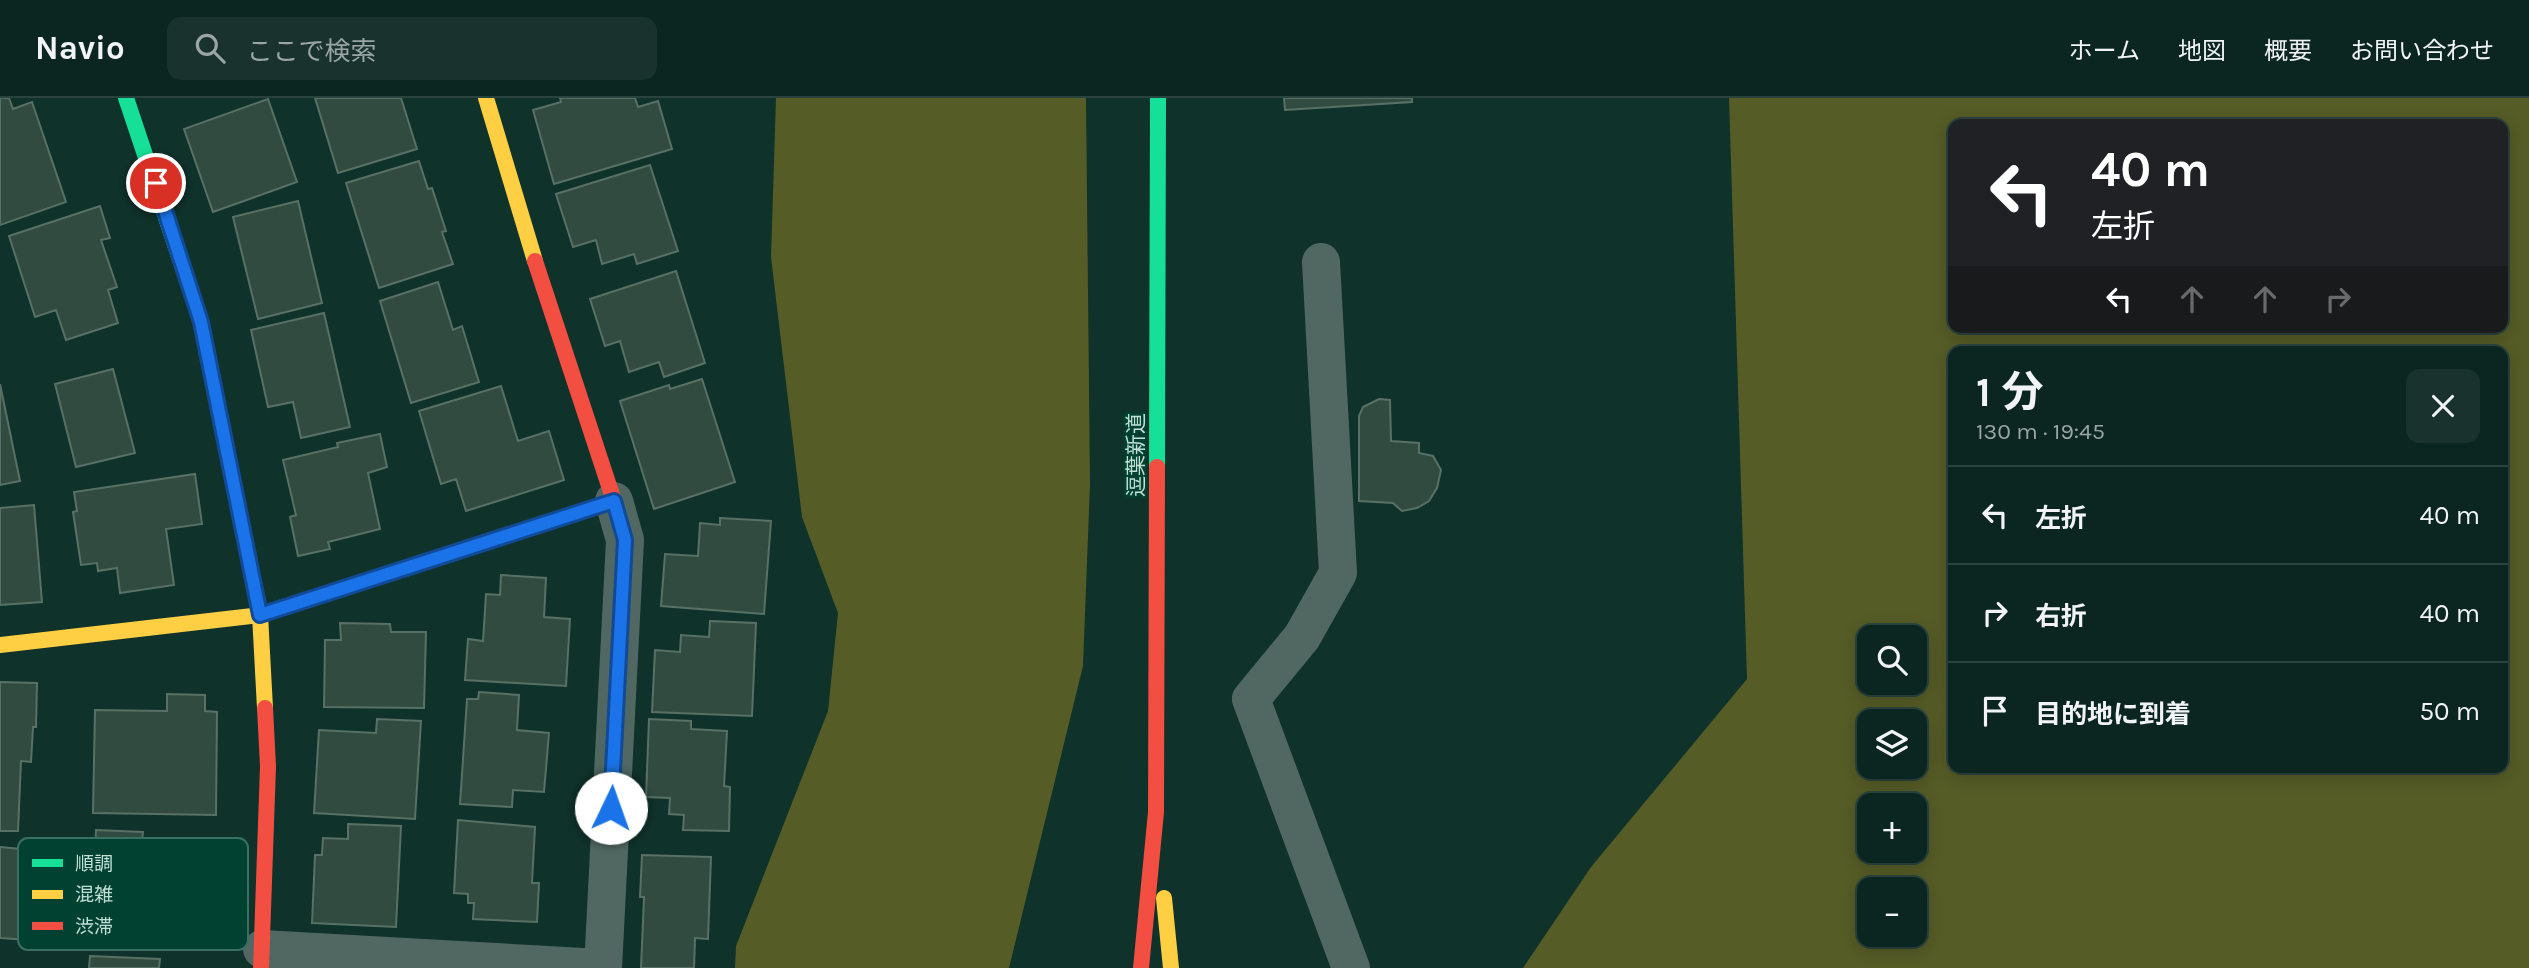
<!DOCTYPE html>
<html lang="ja">
<head>
<meta charset="utf-8">
<style>
  body { margin:0; font-family:Karla,"Noto Sans JP",sans-serif; background:#19322d; color:#f1f3f6; height:100vh; display:flex; flex-direction:column; font-size:26px; white-space:nowrap }
  * { box-sizing:border-box; margin:0 }
  p { font-size:23px; color:#9aa5a5 }
  .icon { flex:none; width:38px; height:38px; fill:none; stroke:currentColor; stroke-width:2; stroke-linecap:round; stroke-linejoin:round }
  .map { position:relative; flex:1; overflow:hidden }
  .sheet { position:absolute; left:1948px; top:248px; width:560px; height:427px; display:flex; flex-direction:column; background:#0b2620; border-radius:14px; box-shadow:0 4px 18px #0003,0 0 0 2px #2b433e }
  .sheet>* { flex:none }
  .guide { position:absolute; left:1948px; top:21px; width:560px; height:214px; border-radius:14px; box-shadow:0 4px 18px #0003,0 0 0 2px #2b433e; background:#202124; color:#fff; overflow:hidden }
  .fabs { position:absolute; left:1857px; top:527px; display:grid; gap:14px }
  .fabs a { display:grid; place-items:center; width:70px; height:70px; border-radius:14px; background:#0b2620; box-shadow:0 4px 18px #0003,0 0 0 2px #2b433e; font-size:35px }
  .pin { position:absolute; display:grid; place-items:center; width:60px; height:60px; color:#fff; margin:-30px; border:4px solid #fff; border-radius:50%; box-shadow:0 2px 7px #0007 }
  .me { position:absolute; width:77px; margin:-38px; rotate:3deg; stroke-linejoin:round; filter:drop-shadow(0 0 5px #0008) }
  .turn { display:flex; align-items:center; gap:24px; height:147px; padding:0 28px; font-size:32px }
  .turn .icon { width:91px; height:91px; stroke-width:2.5 }
  .turn b { display:block; font-size:49px; line-height:60px }
  .lanes { display:flex; align-items:center; height:66px; padding:0 28px; background:#0003; justify-content:center; gap:35px; direction:ltr }
  .lanes .off { opacity:.35 }
  .round { display:grid; place-items:center; flex:none; width:74px; height:74px; border-radius:14px; background:#19322d }
  .head { display:flex; align-items:center; justify-content:space-between; height:119px; padding:0 28px }
  h1 { font-size:42px; font-weight:700; line-height:52px }
  ul { padding:0; list-style:none }
  li { display:flex; align-items:center; gap:21px; height:98px; padding:0 28px; border-top:2px solid #2b433e }
  li div { flex:1 }
  li b { display:block; font-size:26px }
  li em { font-style:normal }
  header { display:flex; align-items:center; gap:42px; box-sizing:border-box; height:98px; padding:0 35px; background:#0b2620; border-bottom:2px solid #2b433e }
  header strong { font-size:33px }
  nav { display:flex; gap:38px; margin-inline-start:auto; font-size:24px }
  .search { width:490px; height:63px; background:#19322d; display:flex; align-items:center; gap:18px; box-sizing:border-box; padding:0 24px; border-radius:14px; color:#9aa5a5; font-size:26px }
  .map>svg:first-child { display:block }
</style>
</head>
<body>
<header>
<strong>Navio</strong>
<div class="search"><svg class="icon" aria-label="search" viewBox="0 0 24 24"><circle cx="10" cy="10" r="6"/><path d="M15 15l6 6"/></svg>ここで検索</div>
<nav><a>ホーム</a><a>地図</a><a>概要</a><a>お問い合わせ</a></nav>
</header>
<div class="map">
<svg width="2529" height="870" viewBox="0 0 2529 870">
  <rect width="100%" height="100%" fill="#0f322a"/>
  <path fill="#555c26" fill-rule="evenodd" d="M776,0H1086L1090,386L1083,568L1009,870H735L736,848L828,613L838,515L802,419L771,159Z
    M1729,0H2529V870H1523L1591,769L1747,581ZM1953,26H2502V229H1953ZM1953,254H2502V670H1953ZM1869,539H1914V584H1869ZM1869,623H1914V668H1869ZM1869,707H1914V752H1869ZM1869,791H1914V836H1869Z"/>
  <path fill="#314b40" stroke="#587065" stroke-width="2" d="M0,0H9L13,11L32,4L66,104L0,127Z
    M315,0H401L417,51L338,75Z
    M560,0H635L638,9L658,3L672,51L554,86L533,12L561,4Z
    M1284,0H1412V4L1285,12Z
    M268,1L297,84L213,114L184,31Z
    M419,63L428,91L432,90L446,133L442,134L453,166L379,190L346,85Z
    M650,67L678,153L637,166L634,156L602,166L596,142L573,149L556,96Z
    M298,103L322,205L258,221L233,119Z
    M100,108L110,140L101,142L117,189L108,192L118,225L66,242L56,212L35,219L9,138Z
    M676,173L705,265L664,279L659,264L629,274L620,243L605,248L590,201Z
    M438,184L453,232L462,228L479,284L411,305L380,203Z
    M324,215L350,329L301,340L293,304L268,309L251,232Z
    M113,271L135,355L76,369L55,286Z
    M702,281L735,384L654,411L620,303L669,287L670,291Z
    M0,286L20,383L0,387Z
    M501,288L518,343L549,333L564,382L466,413L456,381L441,386L419,313Z
    M1379,301L1390,302L1391,343L1419,345V355L1433,358L1441,372L1437,390L1429,403L1417,410L1402,413L1393,405L1359,403V318L1363,309Z
    M380,336L387,369L368,375L380,431L328,444L330,451L298,458L290,419L296,417L283,362L338,349L337,345Z
    M195,376L202,426L166,431L174,487L120,495L117,470L98,473L97,465L81,467L73,414L77,413L74,394Z
    M34,407L42,504L0,507V410Z
    M720,420L771,423L764,516L661,508L665,456L698,458L700,425L720,427Z
    M501,477L546,480L544,519L570,521L566,588L465,582L468,541L483,543L486,496L500,497Z
    M710,523L756,525L752,618L652,614L655,552L680,554L681,537L709,539Z
    M340,525L390,526L391,534H426L424,610L324,609L325,542H341Z
    M0,584L37,585L36,629H33L31,664L21,663L18,733H0Z
    M479,594L519,597L517,632L549,635L544,694L513,692L512,709L460,706L467,601H478Z
    M167,596L205,597V613L217,614L216,717L93,715L95,612L167,613Z
    M377,621L421,623L415,721L314,715L319,632L376,635Z
    M649,621L691,623V631L727,633L724,688L730,689L729,733L683,732L684,717L669,716L670,700L646,699Z
    M458,722L535,729L532,785H539L537,824L473,821L474,805H468V796L454,795Z
    M348,726L401,728L396,829L312,825L315,757H322L323,740L348,741Z
    M96,732L143,734L142,743L185,745L182,807L169,806L167,843L91,839Z
    M0,749L64,755L63,782L32,780L28,842L0,840Z
    M642,757L711,759L708,841L695,840L694,870H641L644,799H640Z
    M90,858L160,861L159,870H89Z"/>
  <g fill="none" stroke-linecap="round" stroke-linejoin="round">
    <path stroke="#506861" stroke-width="38" d="M1321,164L1338,475L1302,539L1251,601L1351,870
      M262,851L601,870
      M603,870L625,442L614,403"/>
    <path stroke="#16e098" stroke-width="16" d="M126,0L201,224L211,273
      M1157,369L1158,0"/>
    <path stroke="#ffcf43" stroke-width="16" d="M486,0L535,163
      M211,273L260,517L265,610
      M0,547L260,517L590,411
      M1164,800L1171,870"/>
    <path stroke="#f24e42" stroke-width="16" d="M535,163L614,403L590,411
      M261,870L268,668L265,610
      M1141,870L1156,714L1157,369"/>
  </g>
  <g fill="none" stroke-linecap="round" stroke-linejoin="round">
    <defs>
      <path id="route" d="M156,85L201,224L260,517L614,403L625,442L611,710"/>
    </defs>
    <use href="#route" stroke="#114b97" stroke-width="18"/>
    <use href="#route" stroke="#1a73e8" stroke-width="12"/>
  </g>
  <g text-anchor="middle" stroke-width="5" stroke-linejoin="round" paint-order="stroke">
    <g font-size="21" fill="#c2dfd4" stroke="#004132">
      <text transform="translate(1136 357) rotate(-90)" y="7">逗葉新道</text>
    </g>
  </g>
  <rect x="18" y="740" width="230" height="112" rx="10" fill="#004132" stroke="#3a7063" stroke-width="2"/>
  <rect x="32" y="761" width="31" height="8" fill="#16e098"/>
  <rect x="32" y="792" width="31" height="9" fill="#ffcf43"/>
  <rect x="32" y="824" width="31" height="8" fill="#f24e42"/>
  <g font-size="19" fill="#c2dfd4">
    <text x="75" y="772">順調</text>
    <text x="75" y="803">混雑</text>
    <text x="75" y="835">渋滞</text>
  </g>
</svg>
<div class="fabs">
<a><svg class="icon" aria-label="search" viewBox="0 0 24 24"><circle cx="10" cy="10" r="6"/><path d="M15 15l6 6"/></svg></a>
<a><svg class="icon" aria-label="layers" viewBox="0 0 24 24"><path d="M12 4l9 5-9 5-9-5zM3 14l9 5 9-5"/></svg></a>
<a>+</a>
<a>−</a>
</div>
<div class="pin" style="left:156px;top:85px;background:#d93025"><svg class="icon" aria-label="arrive" viewBox="0 0 24 24"><path d="M6 21V4h12l-3 4 3 4H6"/></svg></div>
<svg class="me" style="left:611px;top:710px" viewBox="-20 -20 40 40"><circle r="19" fill="#fff"/><path d="M0-13L10 11 0 6-10 11z" fill="#1a73e8"/></svg>
<div class="guide">
<div class="turn"><svg class="icon" aria-label="left" viewBox="0 0 24 24"><path d="M17 20v-9H6M10 6l-5 5 5 5"/></svg><div><b>40 m</b>左折</div></div>
<div class="lanes"><svg class="icon" aria-label="left" viewBox="0 0 24 24"><path d="M17 20v-9H6M10 6l-5 5 5 5"/></svg><svg class="icon off" aria-label="ahead" viewBox="0 0 24 24"><path d="M12 20V5M6 11l6-6 6 6"/></svg><svg class="icon off" aria-label="ahead" viewBox="0 0 24 24"><path d="M12 20V5M6 11l6-6 6 6"/></svg><svg class="icon off" aria-label="right" viewBox="0 0 24 24"><path d="M7 20v-9h11M14 6l5 5-5 5"/></svg></div>
</div>
<section class="sheet">
<div class="head"><div><h1>1 分</h1><p>130 m · 19:45</p></div><a class="round"><svg class="icon" aria-label="close" viewBox="0 0 24 24"><path d="M6 6l12 12M18 6L6 18"/></svg></a></div>
<ul>
<li><svg class="icon" aria-label="left" viewBox="0 0 24 24"><path d="M17 20v-9H6M10 6l-5 5 5 5"/></svg><div><b>左折</b></div><em>40 m</em></li>
<li><svg class="icon" aria-label="right" viewBox="0 0 24 24"><path d="M7 20v-9h11M14 6l5 5-5 5"/></svg><div><b>右折</b></div><em>40 m</em></li>
<li><svg class="icon" aria-label="arrive" viewBox="0 0 24 24"><path d="M6 21V4h12l-3 4 3 4H6"/></svg><div><b>目的地に到着</b></div><em>50 m</em></li>
</ul>
</section>
</div>
</body>
</html>
